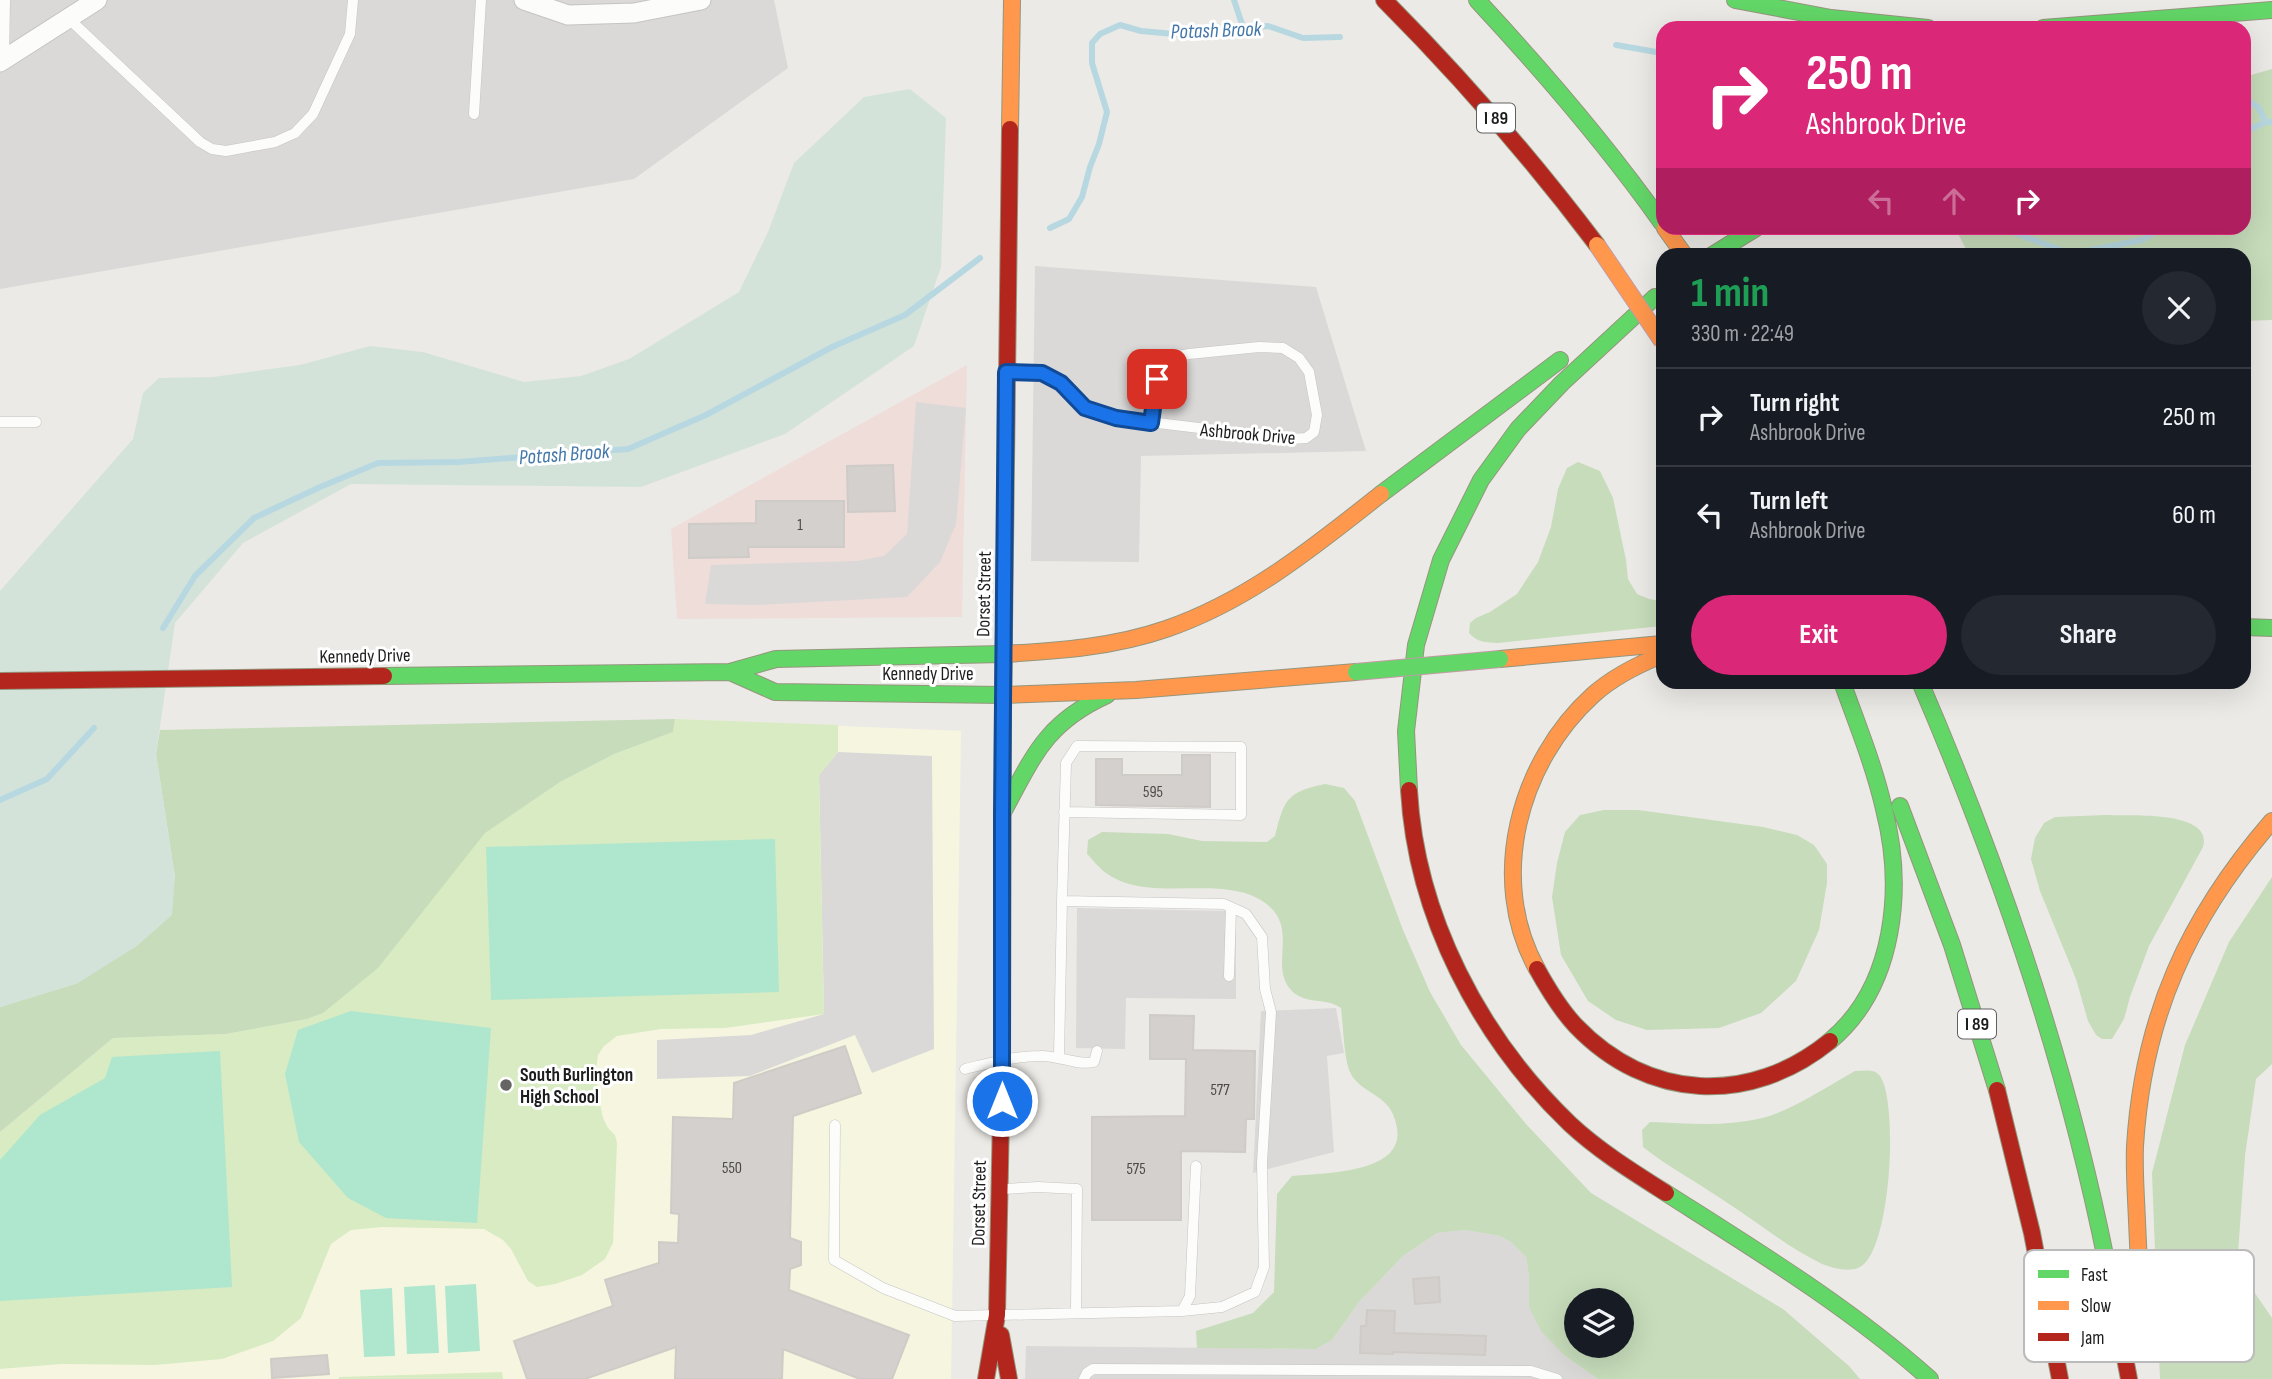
<!DOCTYPE html>
<html lang="en">
<head>
<meta charset="utf-8">
<style>
  body { margin:0; font-family:"Sofia Sans Condensed",sans-serif; background:#242831; color:#f1f3f6; height:100vh; display:flex; flex-direction:column; font-size:26px; white-space:nowrap }
  * { box-sizing:border-box; margin:0 }
  p { font-size:23px; color:#9ea1a6 }
  .icon { flex:none; width:38px; height:38px; fill:none; stroke:currentColor; stroke-width:2; stroke-linecap:round; stroke-linejoin:round }
  .map { position:relative; flex:1; overflow:hidden }
  .details { position:absolute; left:1656px; top:248px; width:595px; height:441px; display:flex; flex-direction:column; background:#171b24; border-radius:21px; box-shadow:0 7px 28px #0002 }
  .details>* { flex:none }
  .hud { position:absolute; left:1656px; top:21px; width:595px; height:214px; border-radius:21px; box-shadow:0 7px 28px #0002; background:#db2777; color:#fff; overflow:hidden }
  .tools { position:absolute; left:1564px; top:1288px; display:grid; gap:14px }
  .tools a { display:grid; place-items:center; width:70px; height:70px; border-radius:50%; background:#171b24; box-shadow:0 7px 28px #0002; font-size:35px }
  .pin { position:absolute; display:grid; place-items:center; width:60px; height:60px; color:#fff; margin:-30px; border-radius:14px; box-shadow:0 4px 10px #0006 }
  .me { position:absolute; width:77px; margin:-38px; rotate:0deg; stroke-linejoin:round; filter:drop-shadow(0 0 5px #0008) }
  .turn { display:flex; align-items:center; gap:24px; height:147px; padding:0 35px; font-size:32px }
  .turn .icon { width:91px; height:91px; stroke-width:2.5 }
  .turn b { display:block; font-size:49px; line-height:60px }
  .lanes { display:flex; align-items:center; height:66px; padding:0 35px; background:#0003; justify-content:center; gap:35px; direction:ltr }
  .lanes .off { opacity:.35 }
  .round { display:grid; place-items:center; flex:none; width:74px; height:74px; border-radius:37px; background:#242831 }
  .headline { display:flex; align-items:center; justify-content:space-between; height:119px; padding:0 35px }
  h1 { font-size:42px; font-weight:700; line-height:52px; color:#1e9e55 }
  .button { display:flex; gap:14px; margin-top:auto; padding:14px 35px }
  .button a { flex:1; height:80px; border-radius:42px; background:#db2777; color:#fff; font-size:28px; font-weight:700; line-height:80px; text-align:center }
  .button a+a { background:#242831; color:#f1f3f6 }
  ul { padding:0; list-style:none }
  li { display:flex; align-items:center; gap:21px; height:98px; padding:0 35px; border-top:2px solid #363941 }
  li div { flex:1 }
  li b { display:block; font-size:26px }
  li em { font-style:normal }
  .map>svg:first-child { display:block }
</style>
</head>
<body>
<div class="map">
<svg width="2272" height="1379" viewBox="0 0 2272 1379">
  <rect width="100%" height="100%" fill="#eceae6"/>
  <path fill="#dbd9d7" d="M0,0H774L788,68L634,179L0,289Z
    M1035,266L1316,287L1366,451L1141,456L1139,562L1031,561Z
    M1466,1230L1500,1236L1511,1242L1526,1257L1529,1277V1307L1565,1356L1598,1379H1025L1026,1346L1316,1349L1332,1340L1359,1302L1403,1256L1437,1233Z"/>
  <path fill="#efddda" d="M967,365L962,617L677,619L671,529Z"/>
  <path fill="#f6f6e0" d="M675,719L961,731L951,1379H0V1132L113,1038L226,1034L307,1019L323,1013L673,732Z"/>
  <path fill="#dad9d7" d="M916,402L966,408L956,524L940,562L907,597L755,605L705,604L711,565L857,561L884,556L907,534Z
    M838,752L932,756L934,1049L872,1073L855,1035L750,1076L657,1079V1040L751,1035L824,1014L819,775Z
    M1077,908L1225,911L1236,934V999L1126,998L1125,1049L1076,1048Z
    M1336,1008L1344,1053L1327,1056L1334,1152L1253,1173L1261,1011Z"/>
  <path fill="#d8ebc3" d="M675,719L838,725V752L819,775L824,1014L725,1028L661,1029L617,1036L604,1046L598,1055L596,1070L598,1095L603,1118L608,1128L615,1135L617,1143L613,1243L605,1259L582,1275L555,1284L537,1287L528,1281L511,1249L503,1240L484,1229L382,1227L351,1230L331,1244L301,1318L273,1341L222,1359L155,1365L61,1364L0,1369V1132L113,1038L226,1034L307,1019L323,1013L442,886L484,833L560,782L614,754L673,732Z
    M502,1372L503,1379H339V1377Z"/>
  <path fill="#c6dcba" fill-rule="evenodd" d="M2272,69V320L2244,321V256L1969,255L1955,228H2244V77Z
    M1578,462L1600,471L1613,498L1626,560L1628,579L1637,594L1649,599L1662,601V626L1498,643C1486,642 1478,643 1469,633L1470,623L1476,618L1490,612L1517,594L1538,562L1551,527L1558,489L1567,468Z
    M675,719L673,732L614,754L560,782L485,833L378,968L323,1013L307,1019L226,1034L113,1038L0,1132V1007L78,983L175,877L156,754L160,730Z
    M1325,784L1344,788L1355,801L1403,930L1430,992L1461,1045L1526,1124L1591,1193L1783,1309L1849,1366L1860,1379H1598L1565,1356L1541,1331L1529,1307V1277L1526,1257L1511,1242L1500,1236L1466,1230L1437,1233L1403,1256L1359,1302L1332,1340L1316,1349L1197,1348L1196,1331L1253,1313L1274,1292L1277,1194L1292,1176C1323,1173 1405,1174 1397,1128C1396,1121 1392,1109 1386,1104C1375,1092 1357,1088 1350,1072C1344,1059 1343,1024 1341,1008C1326,997 1306,1005 1292,991C1266,965 1305,923 1257,898C1214,876 1147,903 1106,873C1099,868 1093,860 1087,854L1088,840L1102,832L1168,834L1202,841L1267,842L1275,836C1284,799 1287,792 1325,784ZM1577,1300H1622V1346H1577Z
    M1604,810H1638L1763,827L1797,835L1814,845L1827,864V883L1819,930L1796,981L1761,1013L1719,1028L1647,1030L1616,1020L1588,1001L1561,955L1552,897L1557,863L1565,832L1580,815Z
    M2106,815C2128,816 2214,810 2203,847L2149,946L2130,997L2124,1019L2112,1039H2102L2096,1035L2088,1021L2076,979L2040,891L2031,859L2035,838L2044,823L2055,817Z
    M2272,877V1064L2256,1079L2245,1156L2237,1267L2272,1318V1379H2160L2152,1173L2185,1045L2229,942Z
    M1855,1071C1864,1071 1874,1068 1880,1076C1899,1103 1891,1257 1858,1268C1847,1272 1832,1268 1822,1264C1787,1247 1756,1221 1723,1200C1697,1182 1668,1167 1643,1147L1642,1130L1650,1122C1686,1123 1723,1127 1758,1119C1788,1113 1828,1086 1855,1071Z"/>
  <path fill="#d3e3da" d="M910,89L946,118L941,267L914,346L785,434L641,487L351,484L243,543L175,623L156,754L175,877L172,915L137,946L78,983L0,1007V591L133,439L143,393L159,378L213,377L300,365L370,346L423,352L524,382L581,376L629,359L739,292L768,232L794,163L864,97Z"/>
  <path fill="#afe6ce" d="M775,839L779,992L491,1000L486,847Z
    M351,1011L491,1028L477,1223L386,1218L348,1198L299,1142L285,1074L298,1030Z
    M220,1051L232,1287L0,1301V1160L40,1115L105,1078L112,1057Z
    M476,1284L480,1351L448,1353L445,1286Z
    M435,1285L439,1353L407,1354L404,1287Z
    M392,1288L395,1356L364,1357L360,1290Z"/>
  <g fill="none" stroke-linecap="round" stroke-linejoin="round">
    <path stroke="#b8d8e1" stroke-width="6" d="M1234,0L1243,27
      M1616,45L1662,53
      M2244,98L2258,107L2266,122
      M2244,132L2266,122H2272
      M1050,228L1069,219L1082,197L1090,167L1099,144L1107,112L1092,63V43L1100,34L1120,25L1141,31L1174,34L1268,26L1303,38L1340,37
      M2002,228L2071,254L2142,240L2161,228
      M163,628L195,576L254,518L320,487L378,463L459,462L628,449L706,415L832,347L905,315L980,258
      M0,800L47,779L94,728"/>
  </g>
  <path fill="#d3d0cd" stroke="#cfcbc7" stroke-width="2" d="M893,465L895,511L848,512L847,466Z
    M756,501H844V547H748L749,557L689,558V524L756,523Z
    M1182,755H1210V807L1096,805V759H1122V775H1182Z
    M1150,1015L1194,1016L1193,1050L1255,1051L1254,1119H1246L1245,1152L1181,1151V1220H1092V1117L1185,1116L1186,1059H1150Z
    M845,1046L861,1093L793,1116L790,1238L801,1242V1265L790,1269L789,1290L909,1335L892,1379H860L783,1349L782,1379H675L676,1347L585,1379H527L514,1341L613,1306L605,1280L659,1263V1242L678,1243L679,1214L671,1213L673,1117L733,1119L734,1083Z
    M1439,1277L1440,1302L1415,1304L1413,1279Z
    M1367,1310L1395,1311L1394,1333L1486,1336L1485,1355L1393,1352V1354L1360,1353L1361,1326H1366Z
    M327,1355L329,1374L272,1378L271,1359Z"/>
  <g fill="none" stroke-linecap="round" stroke-linejoin="round">
    <defs>
      <path id="lane" d="M68,18L200,142L212,149L226,151L275,142L295,133L313,114L350,34L353,0
        M4,59L5,0
        M474,114L481,0
        M1010,372L1042,373L1061,383L1085,408L1116,418L1291,439L1306,438L1314,432L1317,415L1309,372L1299,358L1283,348L1259,347L1189,354L1173,357L1161,367L1157,379L1151,423
        M0,422H36
        M1064,812L1241,815V747L1077,746L1066,763L1062,901L1224,904L1246,914L1262,937L1265,989L1271,1012L1262,1163L1264,1267L1255,1292L1222,1307L1182,1311
        M1229,976L1231,907
        M1059,1057L1062,901
        M965,1069C990,1063 1015,1056 1040,1056C1058,1055 1077,1066 1094,1062L1097,1051
        M835,1125L834,1260L883,1288L955,1316L1182,1311L1190,1296L1196,1166
        M1004,1189L1038,1187L1077,1189L1076,1313
        M1084,1379L1087,1373L1093,1369L1531,1371L1557,1379"/>
      <path id="street" d="M524,0L568,15L634,13L701,0
        M0,62L97,0"/>
      <path id="fast" d="M1477,0C1543,71 1606,144 1662,223
        M1735,0L1831,18L1928,28
        M2043,28L2272,10
        M1711,256L1756,228
        M1381,494L1560,360
        M2244,627L2272,628
        M730,672L775,692L1003,695
        M384,676L730,672L776,659L1003,654
        M1920,682C2000,868 2066,1061 2106,1260
        M1409,790L1406,731L1416,645L1441,560L1481,480L1518,429L1562,383L1655,297
        M1900,806L1952,945L1997,1090
        M1002,814C1033,757 1045,723 1107,695
        M1830,1041C1896,986 1904,887 1884,809C1874,765 1857,724 1842,682
        M1666,1193C1757,1251 1849,1307 1930,1379"/>
      <path id="slow" d="M1010,129L1012,0
        M1665,228L1685,256
        M1003,654C1058,651 1114,647 1166,629C1248,601 1314,547 1381,494
        M1500,659L1662,644
        M1003,695L1136,690L1356,672
        M1537,969C1487,879 1519,762 1593,695C1613,677 1637,665 1662,655
        M1002,1066L1003,713
        M2143,1353C2141,1309 2139,1265 2137,1221C2136,1196 2134,1171 2135,1146C2143,1017 2188,918 2272,821"/>
      <path id="jam" d="M1384,0C1461,77 1531,158 1597,245
        M0,681L384,676
        M1003,713L1010,129
        M1409,790C1416,916 1480,1038 1570,1124C1599,1151 1633,1172 1666,1193
        M1537,969C1548,989 1560,1009 1576,1026C1648,1101 1750,1106 1830,1041
        M1997,1090L2032,1233L2060,1379
        M2106,1260L2129,1379
        M1001,1335L1009,1379
        M986,1379L997,1315L1002,1066"/>
    </defs>
    <use href="#lane" stroke="#c4c4c2" stroke-width="11"/>
    <use href="#street" stroke="#c4c4c2" stroke-width="21"/>
    <use href="#fast" stroke="#94967d" stroke-width="18"/>
    <use href="#slow" stroke="#94967d" stroke-width="18"/>
    <use href="#jam" stroke="#94967d" stroke-width="18"/>
    <use href="#lane" stroke="#fcfcfb" stroke-width="10"/>
    <use href="#street" stroke="#fcfcfb" stroke-width="19"/>
    <use href="#fast" stroke="#63d668" stroke-width="16"/>
    <use href="#slow" stroke="#ff974d" stroke-width="16"/>
    <use href="#jam" stroke="#b3261e" stroke-width="16"/>
    <defs>
      <path id="fast-bridge" d="M1356,672L1500,659"/>
      <path id="slow-bridge" d="M1597,245L1662,341"/>
    </defs>
    <use href="#fast-bridge" stroke="#c39ca7" stroke-width="18" stroke-linecap="butt"/>
    <use href="#slow-bridge" stroke="#c39ca7" stroke-width="18" stroke-linecap="butt"/>
    <use href="#fast-bridge" stroke="#63d668" stroke-width="16"/>
    <use href="#slow-bridge" stroke="#ff974d" stroke-width="16"/>
  </g>
  <g fill="none" stroke-linecap="round" stroke-linejoin="round">
    <defs>
      <path id="route" d="M1002,1101V814L1006,372L1042,373L1061,383L1085,408L1116,418L1151,423L1157,379"/>
    </defs>
    <use href="#route" stroke="#114b97" stroke-width="18"/>
    <use href="#route" stroke="#1a73e8" stroke-width="12"/>
  </g>
  <circle fill="#656563" stroke="#fff" stroke-width="2.5" cx="506" cy="1085" r="7"/>
  <g text-anchor="middle" stroke-width="6" stroke-linejoin="round" paint-order="stroke">
    <g font-size="16" fill="#4a4a49">
      <text x="800" y="530">1</text>
      <text x="1153" y="797">595</text>
      <text x="1220" y="1095">577</text>
      <text x="732" y="1173">550</text>
      <text x="1136" y="1174">575</text>
    </g>
    <g fill="#fff" stroke="#616161" stroke-width="2">
      <rect x="1477" y="103.5" width="38" height="29" rx="5"/>
      <rect x="1958" y="1009.5" width="38" height="29" rx="5"/>
    </g>
    <g font-size="18" font-weight="bold" fill="#1d1d1d">
      <text x="1496" y="124">I 89</text>
      <text x="1977" y="1030">I 89</text>
    </g>
    <g font-size="19" fill="#1d1d1d" stroke="#fff">
      <text transform="translate(1248 433) rotate(5)" y="7">Ashbrook Drive</text>
      <text transform="translate(983 594) rotate(-89)" y="7">Dorset Street</text>
      <text transform="translate(365 655) rotate(-1)" y="7">Kennedy Drive</text>
      <text x="928" y="680">Kennedy Drive</text>
      <text transform="translate(978 1203) rotate(-89)" y="7">Dorset Street</text>
    </g>
    <g font-size="19" font-weight="bold" fill="#1d1d1d" stroke="#fff" text-anchor="start">
      <text x="520" y="1081">South Burlington<tspan x="520" dy="22">High School</tspan></text>
    </g>
    <g font-size="21" font-style="italic" fill="#4376a9" stroke="#fff">
      <text transform="translate(1216 30) rotate(-2)" y="7">Potash Brook</text>
      <text transform="translate(564 454) rotate(-4)" y="7">Potash Brook</text>
    </g>
  </g>
  <rect x="2024" y="1250" width="230" height="112" rx="10" fill="#fff" stroke="#bbb" stroke-width="2"/>
  <rect x="2038" y="1270" width="31" height="8" fill="#63d668"/>
  <rect x="2038" y="1301" width="31" height="9" fill="#ff974d"/>
  <rect x="2038" y="1333" width="31" height="8" fill="#b3261e"/>
  <g font-size="19" fill="#1d1d1d">
    <text x="2081" y="1281">Fast</text>
    <text x="2081" y="1312">Slow</text>
    <text x="2081" y="1344">Jam</text>
  </g>
</svg>
<div class="tools">
<a><svg class="icon" aria-label="layers" viewBox="0 0 24 24"><path d="M12 4l9 5-9 5-9-5zM3 14l9 5 9-5"/></svg></a>
</div>
<div class="pin" style="left:1157px;top:379px;background:#d93025"><svg class="icon" aria-label="arrive" viewBox="0 0 24 24"><path d="M6 21V4h12l-3 4 3 4H6"/></svg></div>
<svg class="me" style="left:1002px;top:1101px" viewBox="-20 -20 40 40"><circle r="17" fill="#1a73e8" stroke="#fff" stroke-width="3"/><path d="M0-11L8 9 0 5-8 9z" fill="#fff"/></svg>
<div class="hud">
<div class="turn"><svg class="icon" aria-label="right" viewBox="0 0 24 24"><path d="M7 20v-9h11M14 6l5 5-5 5"/></svg><div><b>250 m</b>Ashbrook Drive</div></div>
<div class="lanes"><svg class="icon off" aria-label="left" viewBox="0 0 24 24"><path d="M17 20v-9H6M10 6l-5 5 5 5"/></svg><svg class="icon off" aria-label="ahead" viewBox="0 0 24 24"><path d="M12 20V5M6 11l6-6 6 6"/></svg><svg class="icon" aria-label="right" viewBox="0 0 24 24"><path d="M7 20v-9h11M14 6l5 5-5 5"/></svg></div>
</div>
<section class="details">
<div class="headline"><div><h1>1 min</h1><p>330 m · 22:49</p></div><a class="round"><svg class="icon" aria-label="close" viewBox="0 0 24 24"><path d="M6 6l12 12M18 6L6 18"/></svg></a></div>
<ul>
<li><svg class="icon" aria-label="right" viewBox="0 0 24 24"><path d="M7 20v-9h11M14 6l5 5-5 5"/></svg><div><b>Turn right</b><p>Ashbrook Drive</p></div><em>250 m</em></li>
<li><svg class="icon" aria-label="left" viewBox="0 0 24 24"><path d="M17 20v-9H6M10 6l-5 5 5 5"/></svg><div><b>Turn left</b><p>Ashbrook Drive</p></div><em>60 m</em></li>
</ul>
<div class="button"><a>Exit</a><a>Share</a></div>
</section>
</div>
</body>
</html>
